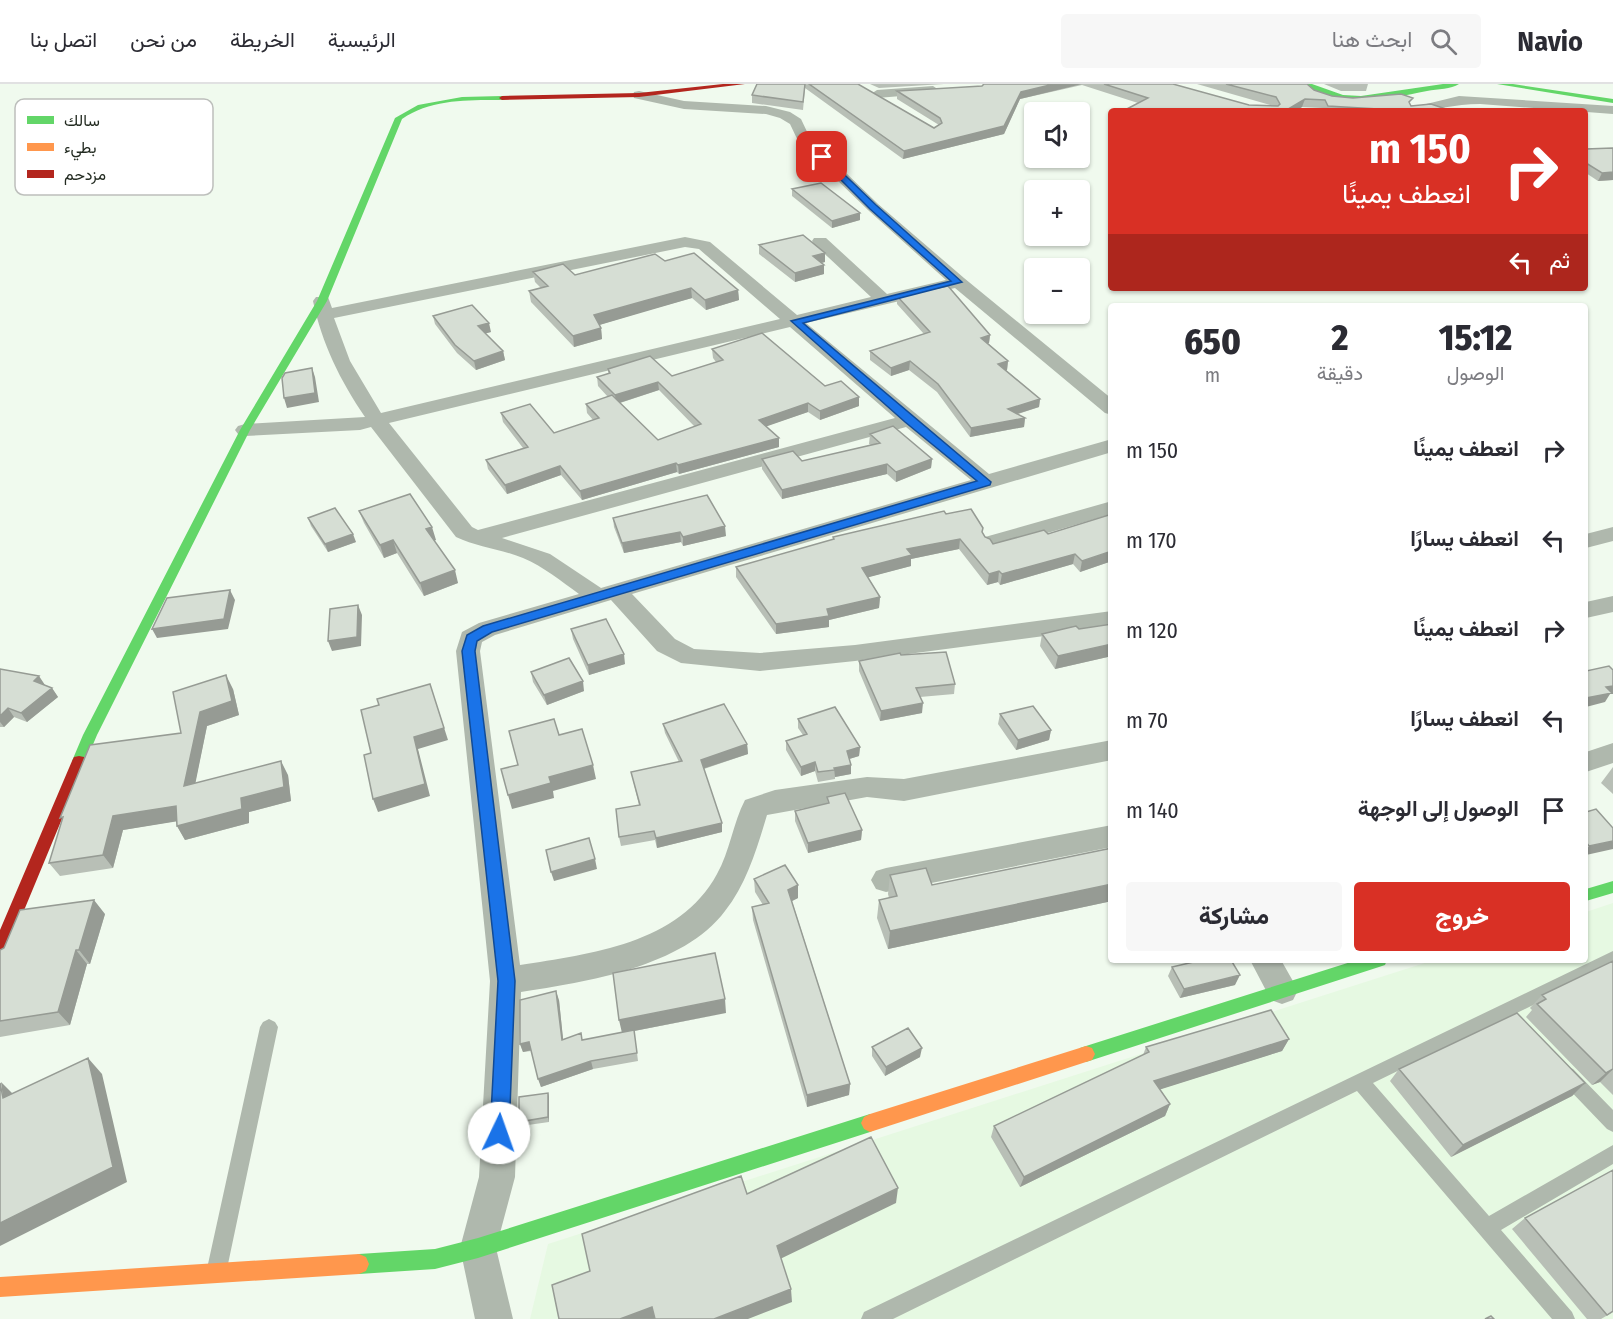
<!DOCTYPE html>
<html lang="ar">
<head>
<meta charset="utf-8">
<style>
  body { margin:0; font-family:"Fira Sans Condensed",Vazirmatn,sans-serif; background:#f7f7f7; color:#2b2b33; direction:rtl; height:100vh; display:flex; flex-direction:column; font-size:22px; white-space:nowrap }
  * { box-sizing:border-box; margin:0 }
  p { font-size:20px; color:#7c7c81 }
  .icon { flex:none; width:33px; height:33px; fill:none; stroke:currentColor; stroke-width:2; stroke-linecap:round; stroke-linejoin:round }
  .map { position:relative; flex:1; overflow:hidden; direction:ltr }
  .side { position:absolute; left:1108px; top:219px; width:480px; height:660px; display:flex; flex-direction:column; background:#fff; border-radius:6px; box-shadow:0 2px 4px #0004; direction:rtl }
  .side>* { flex:none }
  .banner { position:absolute; left:1108px; top:24px; width:480px; height:183px; border-radius:6px; box-shadow:0 2px 4px #0004; direction:rtl; background:#d93025; color:#fff; overflow:hidden }
  .controls { position:absolute; left:1024px; top:18px; display:grid; gap:12px }
  .controls a { display:grid; place-items:center; width:66px; height:66px; border-radius:6px; background:#fff; box-shadow:0 2px 4px #0004; font-size:30px }
  .pin { position:absolute; display:grid; place-items:center; width:51px; height:51px; color:#fff; margin:-26px; border-radius:12px; box-shadow:0 3px 9px #0006 }
  .me { position:absolute; width:66px; margin:-33px; rotate:3deg; stroke-linejoin:round; filter:drop-shadow(0 0 4px #0008) }
  .turn { display:flex; align-items:center; gap:21px; height:126px; padding:0 18px; font-size:27px }
  .turn .icon { width:78px; height:78px; stroke-width:2.5 }
  .turn b { display:block; font-size:42px; line-height:51px }
  .then { display:flex; align-items:center; height:57px; padding:0 18px; background:#0003; gap:12px; font-size:22px }
  .eta { display:flex; justify-content:space-evenly; align-items:center; height:102px; text-align:center }
  .eta b { font-size:36px; font-weight:800; line-height:42px }
  .action { display:flex; gap:12px; margin-top:auto; padding:12px 18px }
  .action a { flex:1; height:69px; border-radius:6px; background:#d93025; color:#fff; font-size:24px; font-weight:800; line-height:69px; text-align:center }
  .action a+a { background:#f7f7f7; color:#2b2b33 }
  ul { padding:0; list-style:none }
  li { display:flex; align-items:center; gap:18px; height:90px; padding:0 18px }
  li div { flex:1 }
  li b { display:block; font-size:22px }
  li em { font-style:normal }
  header { display:flex; align-items:center; gap:36px; box-sizing:border-box; height:84px; padding:0 30px; background:#fff; border-bottom:2px solid #e1e1e2 }
  header strong { font-size:28px }
  nav { display:flex; gap:33px; margin-inline-start:auto; font-size:21px }
  .search { width:420px; height:54px; background:#f7f7f7; display:flex; align-items:center; gap:15px; box-sizing:border-box; padding:0 21px; border-radius:6px; color:#7c7c81; font-size:22px }
  .map>svg:first-child { display:block }
</style>
</head>
<body>
<header>
<strong>Navio</strong>
<div class="search"><svg class="icon" aria-label="search" viewBox="0 0 24 24"><circle cx="10" cy="10" r="6"/><path d="M15 15l6 6"/></svg>ابحث هنا</div>
<nav><a>الرئيسية</a><a>الخريطة</a><a>من نحن</a><a>اتصل بنا</a></nav>
</header>
<div class="map">
<svg width="1613" height="1235" viewBox="0 0 1613 1235">
  <rect width="100%" height="100%" fill="#f0faee"/>
  <path fill="#e6f9e2" d="M1613,819V1235H530L548,1160L1434,876H1586V828Z"/>
  <g fill="none" stroke-linecap="round" stroke-linejoin="round">
    <path fill="#afb8ad" fill-rule="evenodd" d="M1613,867V882L1373,999L1489,1132L1613,1061V1080L1501,1146L1572,1228L1575,1235H1552L1357,1007L893,1235H861L864,1228Z
      M269,935L275,938L278,943L228,1180L225,1187L218,1190L211,1187L208,1180L260,943L263,938Z
      M1567,983L1573,985L1613,1026V1048L1607,1045L1561,997L1558,991L1561,985Z"/>
    <path fill="#afb8ad" fill-rule="evenodd" d="M933,2L939,6L938,9L877,14L871,10L877,6Z
      M639,7L684,17L766,22L790,28L801,35L810,54L878,120L964,194L1112,315V331L1105,329L955,204L806,239L989,390L1112,355V368L632,510L675,555L694,565L760,569L855,561L1112,527V543L855,577L760,587L681,579L657,567L611,516L495,551L482,558L480,567L520,881C590,870 679,860 717,790C730,767 733,739 745,716L775,706L867,693L904,695L1112,656V676L904,717L867,713L767,731C757,764 747,799 725,827C683,883 586,898 521,908L515,1093L496,1164L513,1235H475L460,1164L479,1093L490,897L456,567L462,548L479,539L579,510C561,497 544,483 523,474C501,465 477,463 456,453L371,343L360,346L245,352L238,350L235,346L238,342L245,340L365,333C340,296 322,260 313,217L316,213H328L332,224L685,153L710,158L797,231L871,213L814,160L812,157L814,154H826L887,210L946,196L868,126L799,59L790,40L780,34L766,30L684,25L634,14L633,11L634,8ZM685,163L699,165L780,235L381,329L350,277L334,234ZM790,243L895,334L478,446L472,443L389,339ZM906,343L971,396L601,504L550,470L502,454Z
      M1459,12L1613,22V30L1480,20C1455,20 1433,27 1408,27L1410,24Z
      M1112,417V430L993,465L985,463L982,458L985,453Z
      M1613,443V457L1586,464V450Z
      M1613,512V528L1586,534V518Z
      M1613,659V679L1586,688V668Z
      M1112,741V763L886,808L876,805L871,796L876,787L886,784Z
      M1250,876H1281L1298,906L1293,916L1282,920L1271,916Z"/>
    <path fill="#63d668" fill-rule="evenodd" d="M1304,0H1312L1343,11L1361,12L1443,0H1459C1451,5 1438,5 1427,7C1388,15 1339,26 1304,0Z
      M1497,0H1513L1613,15V19Z
      M462,13L502,12L505,14L502,16C468,16 431,15 402,35L327,217L250,346L97,651L86,677L84,681H74L72,677L83,651L240,346L317,217L395,34L418,21Z
      M1613,797V809L1586,817V805Z
      M1357,876H1387L1385,881L1379,883L1086,978L1080,976L1077,970L1080,964L1086,962Z
      M870,1030L876,1033L879,1039L876,1045L870,1048L478,1174L435,1185L359,1190L352,1187L349,1180L352,1173L359,1170L435,1165L478,1154Z"/>
    <path fill="#ff974d" fill-rule="evenodd" d="M1086,962L1092,964L1095,970L1092,976L1086,978L870,1048L864,1045L861,1039L864,1033L870,1030Z
      M359,1170L366,1173L369,1180L366,1187L359,1190L0,1213V1193Z"/>
    <path fill="#b3261e" fill-rule="evenodd" d="M723,0H745L639,13L502,16L499,14L502,12L639,9Z
      M79,672L84,673L86,677L8,865L6,870L0,872V846L72,677L74,673Z"/>
  </g>
  <path fill="#b8bfb6" fill-rule="evenodd" d="M757,0H858L934,44L939,41L897,15V7L982,2L984,0H1173L1249,21L1274,22L1197,0H1307L1314,6L1332,12L1410,21L1452,27H1324L1323,24L1302,23L1295,27H1123L1138,19L1082,1L1020,15L1004,50L903,75L805,4L803,26L752,19V11Z
    M870,0H944L879,4Z
    M1324,0H1368L1366,7H1341Z
    M1586,65L1613,96L1598,97L1586,89Z
    M792,105L860,136L832,144L792,112Z
    M759,161L825,169V178L821,179L824,181V190L795,198L759,170Z
    M665,177L738,206L739,216L706,226L692,214L645,227L599,241L601,244L602,255L574,263L531,218L529,207L541,204L535,198L533,188L575,191Z
    M897,212L990,251L989,259H988L1008,277L1007,286H1006L1040,315L1039,323L1018,330L1025,334L1024,343L970,353L937,308L909,286L891,292L870,276V267L924,250L897,220Z
    M433,232L491,248L485,249L503,267L505,276L476,286L457,269L435,240Z
    M712,265L825,302L859,322L820,336L808,328L766,342L779,354V363L679,390L677,388L582,416L561,391L507,410L488,385L486,376L523,364L503,338L501,329L554,349L593,336L587,329L586,320L608,313L598,302L597,293L608,290V285L672,292L716,278L713,274ZM659,306L695,343L658,356L620,319Z
    M870,350L932,375L931,384L896,398L887,390L782,415L762,385V375L802,377L871,361L869,360Z
    M359,427L436,456L434,457L458,499L424,512L397,469L384,474L364,439Z
    M946,430L983,444L982,449L985,453L993,460L1048,450L1112,430V477L1080,488L1073,480L1000,501L998,498L987,501L959,465L911,475V482L868,493L880,513L879,524L829,536V543L776,550L736,493V483L833,456V453Z
    M308,434L356,458L328,468L311,442Z
    M613,434L726,452L683,462L681,458L624,469L614,443Z
    M1112,540V572L1055,585L1040,562L1042,550Z
    M571,545L625,580L589,591L573,555Z
    M901,571L955,600L954,610L920,613L922,629L880,637L859,587V577Z
    M0,585L52,604L58,613L27,638L14,633L4,643H0Z
    M531,588L584,607L547,621L533,598Z
    M233,605L239,631L207,642L195,699L288,691L291,717L249,728V739L185,756L177,742L176,737L123,746L113,784L60,792L49,779L181,649Z
    M1000,630L1051,646L1049,656L1016,666L998,640Z
    M798,635L860,663L859,672L849,675L851,681V690L835,693V695L818,698L815,687L801,692L786,666V657L803,651L798,644Z
    M663,640L747,660L748,670L704,685L722,748L657,764L655,756L621,762L619,753L639,721L631,688L679,678L665,649Z
    M1613,683V710L1601,699Z
    M827,713L862,746L861,756L808,769L795,737V727L827,719Z
    M1112,764V817L888,865L877,834L879,816L889,814L888,810L890,791L932,801Z
    M754,795L798,814L792,817L850,1000L849,1011L807,1023L753,836L752,823L763,821L755,808Z
    M105,830L90,880H87L70,941L0,953V866Z
    M1613,877V1011L1600,998L1592,1001L1526,933L1532,926L1530,924L1542,911Z
    M1172,883L1235,901L1180,914L1168,892Z
    M559,916L563,955L582,956L726,929L634,947L638,977L593,985L541,1003L531,967L523,968L520,960Z
    M1289,955L1282,967L1160,1005L1170,1020L1165,1032L1020,1103L991,1053L994,1042L1143,971L1146,963Z
    M872,963L920,973L885,992L872,972Z
    M1399,985L1585,999L1572,1012L1451,1073L1390,997Z
    M548,1009L549,1013V1038L521,1042L519,1038Z
    M1525,1134L1613,1228L1601,1235H1587L1512,1145Z"/>
  <path fill="#969b94" d="M1054,0H1082L1020,15L1004,50L903,75L904,67L1021,8Z
    M1305,15L1302,23L1295,27H1285Z
    M1613,88V96L1598,97L1602,89Z
    M860,129V136L832,144V137Z
    M825,169V178L813,181V172Z
    M824,181V190L795,198V189Z
    M691,204L692,214L596,242L594,231Z
    M738,206L739,216L706,226L705,216Z
    M489,239L491,248L480,251L478,242Z
    M601,244L602,255L574,263L573,252Z
    M990,251L989,259L980,262L981,254Z
    M503,267L505,276L476,286L474,277Z
    M910,277L909,286L891,292V284Z
    M1008,277L1007,286L997,289L998,280Z
    M312,284L315,293L319,318L287,324L284,314Z
    M658,298L659,306L616,320L615,311Z
    M859,313V322L820,336V327Z
    M1040,315L1039,323L1007,333L1008,325Z
    M808,319V328L759,345V336Z
    M1025,334L1024,343L970,353L971,344Z
    M779,354V363L679,390L678,381Z
    M932,375L931,384L896,398V388Z
    M676,379L677,388L582,416L580,407Z
    M887,380V390L782,415V406Z
    M560,382L561,391L507,410L505,401Z
    M725,442L726,452L683,462V453Z
    M432,443L436,456L429,458L426,445Z
    M680,448L681,458L624,469L622,459Z
    M353,450L356,458L328,468L325,460Z
    M960,455L959,465L911,475V482L862,495V484L907,465Z
    M393,456L397,469L384,474L380,461Z
    M1112,467V477L1080,488L1082,477Z
    M1075,470L1073,480L1000,501L1002,490Z
    M455,486L458,499L424,512L420,499Z
    M999,487L998,498L987,501L989,490Z
    M230,506L235,516L228,545L157,554L152,545Z
    M880,513L879,524L829,536V543L776,550V540L827,525Z
    M358,521L362,531L361,562L332,567L328,557Z
    M1112,560V572L1055,585L1058,572Z
    M624,570L625,580L589,591L588,581Z
    M226,591L233,605L239,631L207,642L192,716L184,702L200,628Z
    M39,592L45,601L34,597Z
    M583,597L584,607L547,621L544,611Z
    M430,600L448,656L418,665L430,712L378,728L373,715L414,653Z
    M1613,602V610H1610L1605,618L1586,623V614L1606,603Z
    M52,604L58,613L27,638L21,629Z
    M923,619L922,629L880,637L881,627Z
    M8,624L14,633L4,643L0,638V632Z
    M1051,646L1049,656L1016,666L1018,656Z
    M747,660L748,670L702,685L701,676Z
    M860,663L859,672L846,676L847,667Z
    M281,677L288,691L291,717L249,728V739L185,756L177,742L241,714Z
    M815,678V687L801,692V683Z
    M593,681L596,695L553,707L554,714L512,725L508,711L549,693Z
    M851,681V690L835,693L834,684Z
    M176,722L185,736L123,746L113,784L103,771L113,732Z
    M722,739V748L657,764L656,754Z
    M862,746L861,756L808,769V759Z
    M1613,757V765L1586,771V766L1589,762Z
    M595,775L597,785L554,797L551,788Z
    M1112,800V817L888,865L890,847Z
    M798,801V814L788,819V806Z
    M94,816L105,830L90,880L79,866Z
    M76,866L87,880L70,941L58,928Z
    M1240,891L1235,901L1180,914L1184,905Z
    M556,907L559,916L564,964L562,956Z
    M725,915L726,929L634,947L638,977L637,969L622,949L619,936Z
    M1289,955L1282,967L1149,1009L1154,997Z
    M529,958L532,966L523,968L520,960Z
    M922,964L920,973L885,992L886,983Z
    M88,974L102,990L127,1098L0,1162V1139Z
    M591,977L593,985L541,1003L538,995Z
    M1613,985L1600,998L1592,1001L1606,989Z
    M1,998L17,1014H3Z
    M1585,999L1572,1012L1451,1073L1463,1061Z
    M850,1000L849,1011L807,1023V1011Z
    M548,1009L549,1013V1038L548,1033Z
    M1170,1020L1165,1032L1020,1103L1024,1093Z
    M898,1104L896,1119L778,1176L777,1162Z
    M791,1205L792,1218L748,1235H714Z
    M652,1223L655,1235H620Z"/>
  <path fill="#d6ded4" stroke="#969b94" stroke-width="1.5" d="M757,0H805L803,18L752,11Z
    M809,0H858L934,44L942,39L940,34L897,7L982,2L984,0H1054L1021,8L1004,42L904,67Z
    M1104,0H1173L1249,21L1278,22L1280,20L1276,13L1226,0H1307L1314,6L1332,12L1353,14L1401,10L1413,14L1409,18L1411,22L1431,20L1452,27H1376L1377,25L1328,22L1325,16L1305,15L1285,27H1248L1244,26L1240,27H1123L1148,14Z
    M1613,64V88L1602,89L1586,79V65Z
    M821,99L860,129L832,137L792,105Z
    M803,151L825,169L813,172L824,181L795,189L759,161Z
    M694,169L738,206L705,216L691,204L644,217L594,231L601,244L573,252L529,207L548,202L533,188L563,180L575,191L655,170L665,177Z
    M948,202L990,251L981,254L1008,277L998,280L1040,315L1008,325L1025,334L971,344L938,300L910,277L891,284L870,267L930,248L897,212Z
    M472,221L489,239L478,242L503,267L474,277L455,261L433,232Z
    M762,249L825,302L841,297L859,313L820,327L808,319L759,336L779,354L678,381L676,379L580,407L560,382L505,401L486,376L528,363L501,329L530,320L554,349L599,334L586,320L612,311L658,356L701,340L658,298L615,311L597,293L610,289L608,285L650,272L672,292L723,276L712,265Z
    M312,284L315,309L284,314L282,294L285,289Z
    M893,342L932,375L896,388L887,380L782,406L762,375L793,367L802,377L880,359L870,350Z
    M410,410L432,443L426,445L455,486L420,499L393,456L380,461L359,427Z
    M707,411L725,442L683,453L680,448L622,459L613,434Z
    M335,424L353,450L325,460L308,434Z
    M971,425L983,444L982,448L985,453L990,455L993,460L1044,446L1048,450L1112,430V467L1082,477L1075,470L1002,490L999,487L989,490L960,455L907,465L912,471L862,484L880,513L827,525L829,532L776,540L736,483L834,455L833,453L944,427L946,430Z
    M230,506L224,535L152,545L167,514Z
    M358,521L357,553L328,557L330,525Z
    M606,535L624,570L588,581L571,545Z
    M1112,540V560L1058,572L1042,550L1076,542L1079,545Z
    M946,568L955,600L916,604L923,619L881,627L859,577L900,569L901,571Z
    M569,574L583,597L544,611L531,588Z
    M1609,582L1613,586V602L1606,603L1612,609L1586,614V587Z
    M0,585L39,592L34,597L52,604L21,629L8,624L0,632Z
    M226,591L232,617L200,628L184,702L281,677L284,703L241,714L242,725L177,742L176,722L113,732L103,771L49,779L63,733L60,734L90,661L181,649L173,608Z
    M430,600L444,644L414,653L425,700L373,715L364,671L371,669L361,626L379,621L377,615Z
    M724,620L747,660L701,676L722,739L656,754L654,747L619,753L616,725L640,721L631,688L682,677L663,640Z
    M1033,622L1051,646L1018,656L1000,630Z
    M835,623L860,663L847,667L851,681L834,684L835,686L818,688L815,678L801,683L786,657L807,650L798,635Z
    M554,635L559,651L582,645L593,681L549,693L551,699L508,711L501,685L518,681L509,647Z
    M845,709L862,746L808,759L795,727L829,719L827,713Z
    M1596,725L1613,744V757L1589,762L1586,758V728Z
    M589,754L595,775L551,788L546,766Z
    M1112,764V800L890,847L879,816L897,812L890,791L926,784L932,801Z
    M785,781L798,801L788,806L850,1000L807,1011L752,823L769,819L754,795Z
    M94,816L79,866H76L58,928L0,937V866L4,864L20,826Z
    M715,869L725,915L619,936L613,889Z
    M1202,876H1231L1240,891L1184,905L1172,883Z
    M1613,877V985L1606,989L1537,920L1546,915L1542,911Z
    M556,907L562,956L581,949L582,956L634,946L637,969L591,977L538,995L529,958L520,960V916Z
    M1271,926L1289,955L1154,997L1170,1020L1024,1093L994,1042L1149,968L1146,963Z
    M1517,929L1585,999L1463,1061L1399,985Z
    M908,944L922,964L886,983L872,963Z
    M88,974L113,1083L0,1139V999L3,1014Z
    M548,1009V1033L519,1038V1013Z
    M871,1053L898,1104L777,1162L791,1205L714,1235H655L652,1223L620,1235H559L552,1201L590,1187L582,1150L741,1092L747,1110Z
    M1613,1086V1227L1607,1231L1525,1134Z
    M1491,1232L1494,1235H1485Z"/>
  <path fill="#1a73e8" stroke="#114b97" stroke-width="1.5" d="M819,71H824L876,121L962,198L803,239L991,398L990,401L492,548L477,557L475,567L515,897L509,1049L506,1056L499,1058L493,1056L490,1049L498,897L462,567L467,551L483,542L977,397L905,338L791,237L951,197L870,125L819,74Z"/>
  <rect x="15" y="15" width="198" height="96" rx="9" fill="#fff" stroke="#bdbfbc" stroke-width="1.5"/>
  <rect x="27" y="32" width="27" height="8" fill="#63d668"/>
  <rect x="27" y="59" width="27" height="8" fill="#ff974d"/>
  <rect x="27" y="86" width="27" height="8" fill="#b3261e"/>
  <g font-size="16" fill="#232b21">
    <text x="64" y="42">سالك</text>
    <text x="64" y="69">بطيء</text>
    <text x="64" y="96">مزدحم</text>
  </g>
</svg>
<div class="controls">
<a><svg class="icon" aria-label="sound" viewBox="0 0 24 24"><path d="M4 9h4l5-4v14l-5-4H4zM17 9q2 3 0 6"/></svg></a>
<a>+</a>
<a>−</a>
</div>
<div class="pin" style="left:822px;top:73px;background:#d93025"><svg class="icon" aria-label="arrive" viewBox="0 0 24 24"><path d="M6 21V4h12l-3 4 3 4H6"/></svg></div>
<svg class="me" style="left:499px;top:1049px" viewBox="-20 -20 40 40"><circle r="19" fill="#fff"/><path d="M0-13L10 11 0 6-10 11z" fill="#1a73e8"/></svg>
<div class="banner">
<div class="turn"><svg class="icon" aria-label="right" viewBox="0 0 24 24"><path d="M7 20v-9h11M14 6l5 5-5 5"/></svg><div><b>150 m</b>انعطف يمينًا</div></div>
<div class="then">ثم<svg class="icon" aria-label="left" viewBox="0 0 24 24"><path d="M17 20v-9H6M10 6l-5 5 5 5"/></svg></div>
</div>
<section class="side">
<div class="eta">
<div><b>15:12</b><p>الوصول</p></div>
<div><b>2</b><p>دقيقة</p></div>
<div><b>650</b><p>m</p></div>
</div>
<ul>
<li><svg class="icon" aria-label="right" viewBox="0 0 24 24"><path d="M7 20v-9h11M14 6l5 5-5 5"/></svg><div><b>انعطف يمينًا</b></div><em>150 m</em></li>
<li><svg class="icon" aria-label="left" viewBox="0 0 24 24"><path d="M17 20v-9H6M10 6l-5 5 5 5"/></svg><div><b>انعطف يسارًا</b></div><em>170 m</em></li>
<li><svg class="icon" aria-label="right" viewBox="0 0 24 24"><path d="M7 20v-9h11M14 6l5 5-5 5"/></svg><div><b>انعطف يمينًا</b></div><em>120 m</em></li>
<li><svg class="icon" aria-label="left" viewBox="0 0 24 24"><path d="M17 20v-9H6M10 6l-5 5 5 5"/></svg><div><b>انعطف يسارًا</b></div><em>70 m</em></li>
<li><svg class="icon" aria-label="arrive" viewBox="0 0 24 24"><path d="M6 21V4h12l-3 4 3 4H6"/></svg><div><b>الوصول إلى الوجهة</b></div><em>140 m</em></li>
</ul>
<div class="action"><a>خروج</a><a>مشاركة</a></div>
</section>
</div>
</body>
</html>
